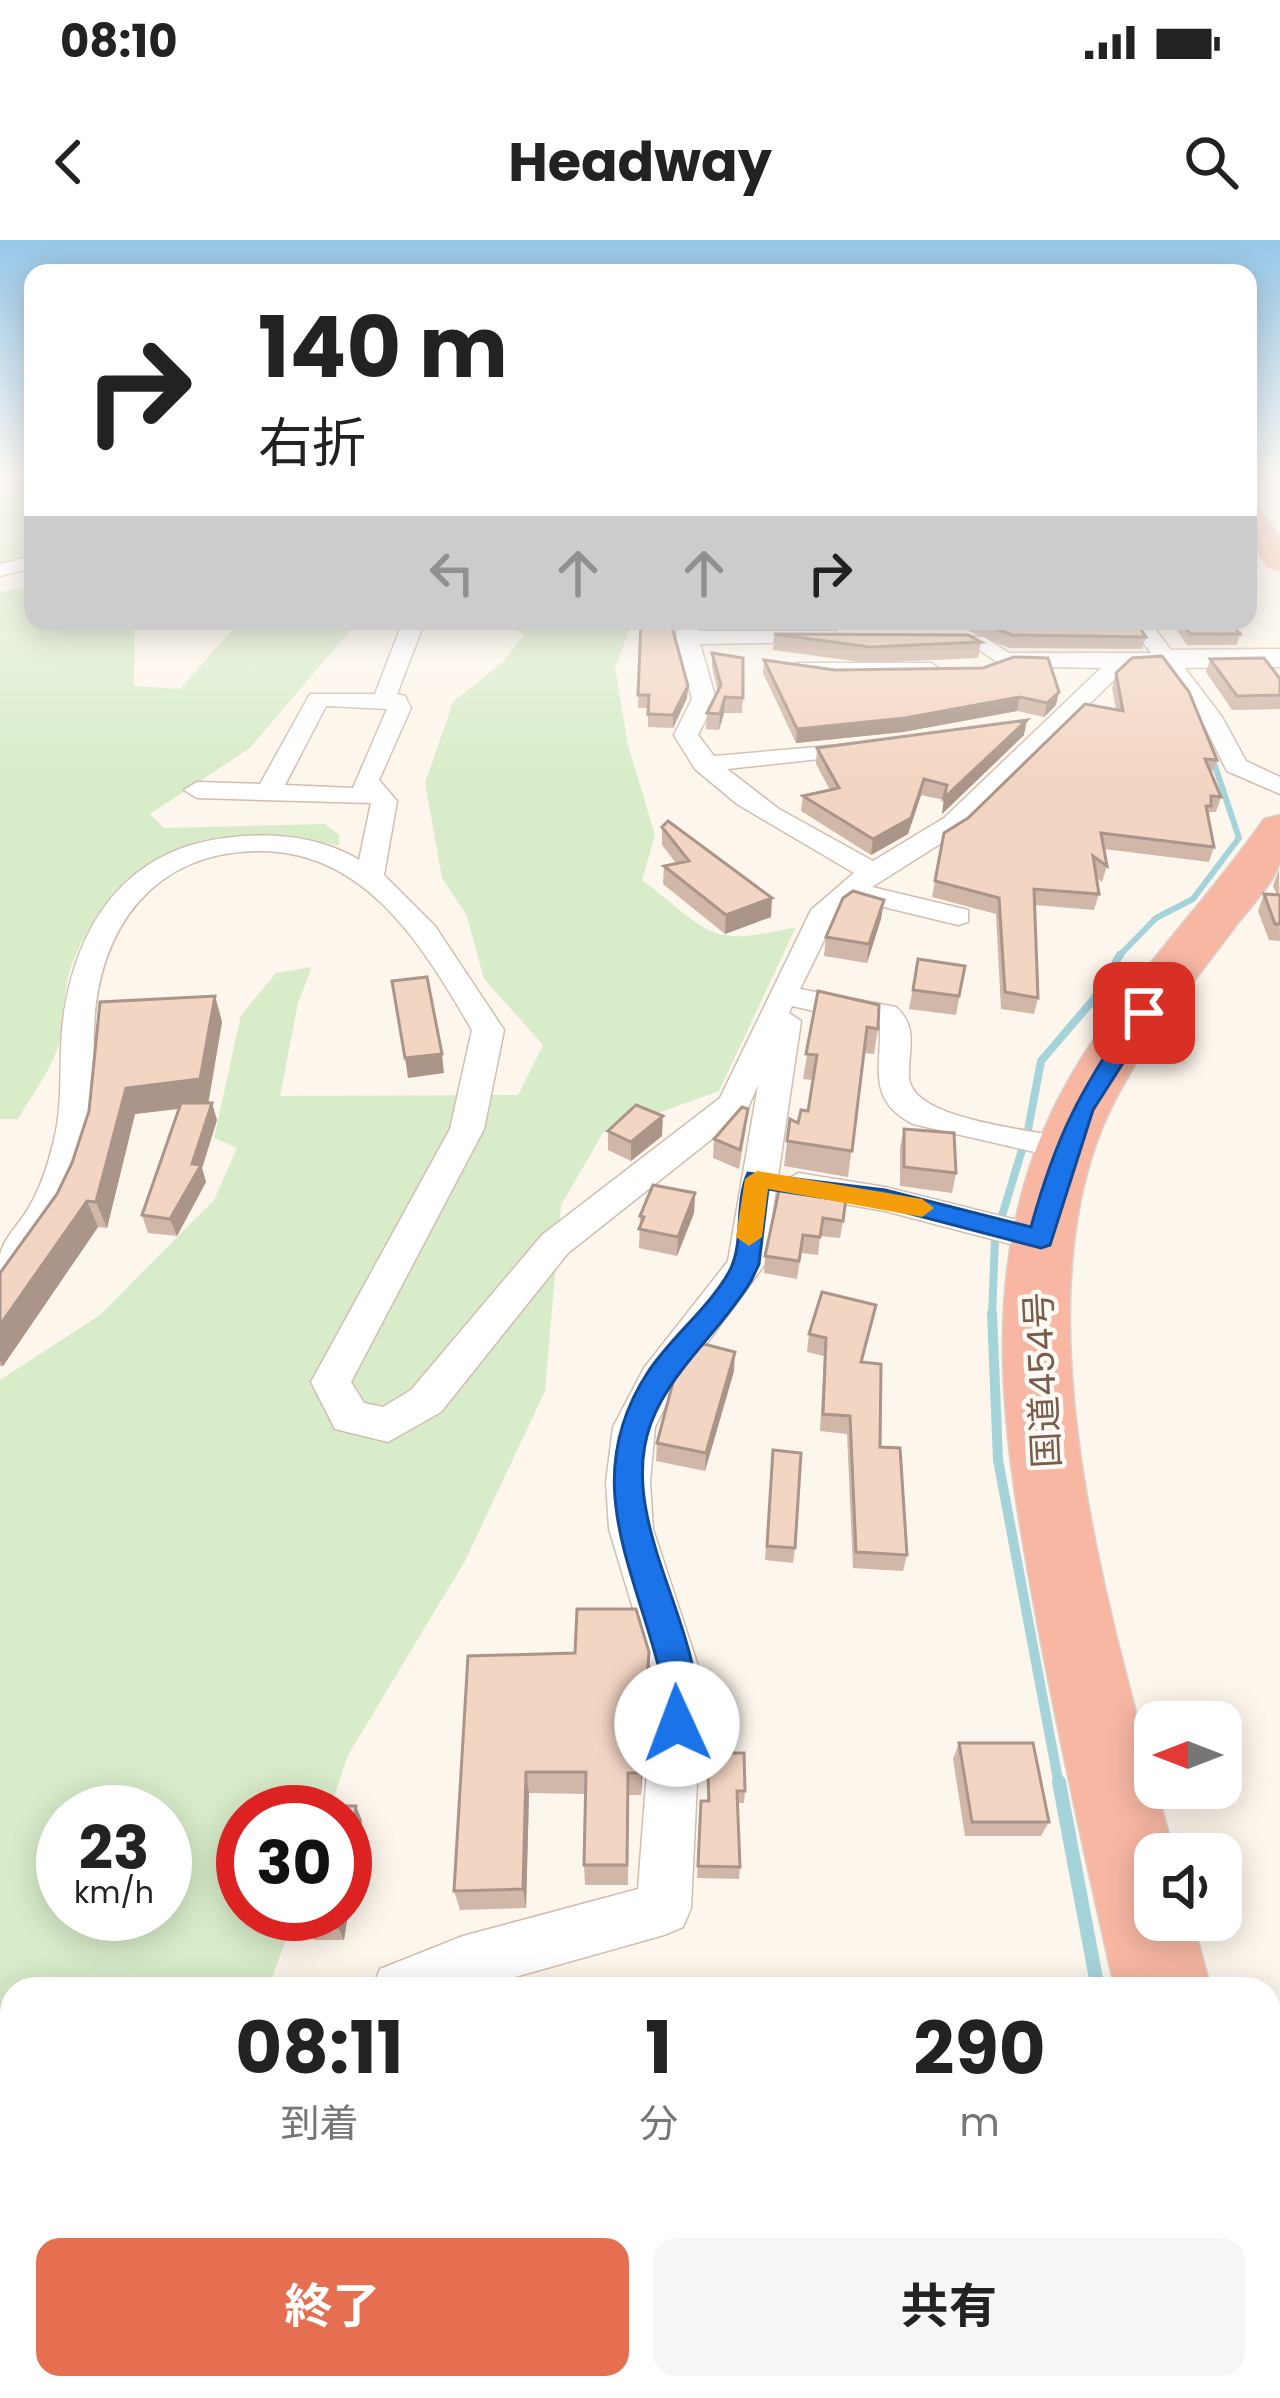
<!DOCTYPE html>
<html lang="ja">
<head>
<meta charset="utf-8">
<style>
  body { margin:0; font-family:Poppins,"Noto Sans JP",sans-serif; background:#f6f6f6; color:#222; height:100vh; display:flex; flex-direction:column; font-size:45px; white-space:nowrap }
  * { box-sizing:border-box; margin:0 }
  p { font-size:39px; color:#767676 }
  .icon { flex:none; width:66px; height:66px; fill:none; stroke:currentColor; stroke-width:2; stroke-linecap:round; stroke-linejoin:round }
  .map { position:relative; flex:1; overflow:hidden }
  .details { position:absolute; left:0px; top:1737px; width:1281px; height:423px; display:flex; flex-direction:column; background:#fff; border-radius:36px 36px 0 0; box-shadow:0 6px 30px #0003 }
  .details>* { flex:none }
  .guide { position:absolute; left:24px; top:24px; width:1233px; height:366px; border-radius:24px; box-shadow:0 6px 30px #0003; background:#fff; color:#222; overflow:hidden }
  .needle { width:78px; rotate:270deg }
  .buttons { position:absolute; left:1134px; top:1461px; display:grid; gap:24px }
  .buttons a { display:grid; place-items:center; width:108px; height:108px; border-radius:24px; background:#fff; box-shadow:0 6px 30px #0003; font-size:60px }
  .speed { position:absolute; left:36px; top:1545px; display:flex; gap:24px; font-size:60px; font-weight:700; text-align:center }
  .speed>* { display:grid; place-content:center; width:156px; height:156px; border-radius:50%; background:#fff; box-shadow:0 6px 30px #0003; line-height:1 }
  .speed small { font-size:30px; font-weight:400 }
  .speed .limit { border:18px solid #d22; background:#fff; color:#111 }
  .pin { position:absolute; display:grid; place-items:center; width:102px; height:102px; color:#fff; margin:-51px; border-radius:24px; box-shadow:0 6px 18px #0006 }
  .me { position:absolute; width:132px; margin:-66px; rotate:358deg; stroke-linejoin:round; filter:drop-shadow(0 0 9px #0008) }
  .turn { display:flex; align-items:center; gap:42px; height:252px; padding:0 36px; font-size:54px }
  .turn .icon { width:156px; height:156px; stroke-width:2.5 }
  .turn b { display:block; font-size:84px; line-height:102px }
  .lanes { display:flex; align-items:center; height:114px; padding:0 36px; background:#0003; justify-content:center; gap:60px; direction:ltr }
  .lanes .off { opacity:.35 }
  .eta { display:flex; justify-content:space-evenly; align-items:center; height:204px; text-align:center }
  .eta b { font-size:72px; font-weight:700; line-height:84px }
  .primary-button { display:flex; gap:24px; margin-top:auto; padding:24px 36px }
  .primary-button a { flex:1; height:138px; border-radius:24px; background:#e76f51; color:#fff; font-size:48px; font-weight:700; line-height:138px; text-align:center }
  .primary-button a+a { background:#f6f6f6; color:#222 }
  .status { display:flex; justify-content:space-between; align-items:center; height:84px; padding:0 60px; background:#fff; direction:ltr }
  .status svg { height:33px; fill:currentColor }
  header { display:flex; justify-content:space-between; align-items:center; height:156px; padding:0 36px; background:#fff; font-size:54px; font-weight:700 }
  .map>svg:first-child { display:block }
</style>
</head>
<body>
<div class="status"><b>08:10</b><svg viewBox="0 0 49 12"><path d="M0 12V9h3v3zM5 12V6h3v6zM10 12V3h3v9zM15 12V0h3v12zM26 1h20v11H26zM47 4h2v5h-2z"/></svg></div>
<header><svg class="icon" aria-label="back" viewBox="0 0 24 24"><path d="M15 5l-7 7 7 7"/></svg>Headway<svg class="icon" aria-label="search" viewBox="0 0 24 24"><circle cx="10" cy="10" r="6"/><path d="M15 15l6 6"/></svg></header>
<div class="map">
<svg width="1280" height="2158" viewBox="0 0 1280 2158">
  <rect width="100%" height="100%" fill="#fdf6ec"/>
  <path fill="#d8ecc9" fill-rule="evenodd" d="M0,235H33V315L0,323Z
    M33,346V381H135L134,446L180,449L240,381H358L250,508L150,574L164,588L325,584L339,595V605C223,586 121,602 72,724C61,752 67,787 55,815C46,837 30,858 18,879H0V352Z
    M499,381H633L615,427L628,505L655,595L642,640C712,693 706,708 796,687L719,851L603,893L561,965L545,1151L465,1321L348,1515L329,1572H243V1674H295L268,1749H12V2148H213L215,2158H0V1140L100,1075L214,960L237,908L214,898L241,775L276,733L312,727L298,763L280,856L518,855L543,805L484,739L467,676L442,638L425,543L453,462L503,422L524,395ZM63,1572H165V1674H63Z"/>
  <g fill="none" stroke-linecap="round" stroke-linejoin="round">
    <path stroke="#a5d3da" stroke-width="6" d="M1117,718L1156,678L1193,659L1239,598L1199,478"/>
    <path stroke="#a5d3da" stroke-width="8" d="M992,1076L995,999L1028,890L1041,821L1094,759L1120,715"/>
    <path stroke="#a5d3da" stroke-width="10" d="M992,1073L998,1220L1059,1545"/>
    <path stroke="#a5d3da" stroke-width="14" d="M1059,1542L1098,1749
      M1208,2148L1211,2158"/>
    <defs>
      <path id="street" d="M33,316V328L0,336V324Z
        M403,381H425L397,454L405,456L411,468L379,540L397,561L384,635L435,686L504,790L484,889L351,1142L364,1163L383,1167L411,1150L542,995L720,858L811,670L854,633L737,564L695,529L674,495L692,459L676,398L679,381H701L699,391H835V401L827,402L700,404L716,459L698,495L714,516L875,502L878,507L866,514L727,529L779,569L873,621L944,578L1101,428L1003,426L978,409L920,406L917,401L928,395L984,397L1009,413H1151L1127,381H1149L1222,477L1246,521L1280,537V554L1227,531L1203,483L1160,426L1126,428L962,590L872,647L968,670V682L958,685L855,660L837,674L800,749L896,767C919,788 908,809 909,837C911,882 1041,890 1077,900L1082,908L1065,919L913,884C867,860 881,830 880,786L792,766L789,773L801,781L765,1024L674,1148L655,1187L650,1242L653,1289L702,1438L691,1668L683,1687L664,1695L472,1749H372L380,1729L463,1696L638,1649L654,1438L609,1289L606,1242L613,1187L644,1128L728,1021L758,845L746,872L568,1013L441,1172L388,1202L335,1189L311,1142L450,889L472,790C424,708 367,611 260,611C154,611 97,688 94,790C92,818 98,844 94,872C86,922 69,964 42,1007C30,1025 21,1047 0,1053C0,1041 0,1028 0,1016C2,1000 20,983 28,969C41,947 48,925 54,900C64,860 58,822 63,781C75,686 125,610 225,598C270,592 320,596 359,620L371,563L197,558L184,550L197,542L260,544L310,454H375ZM326,466L387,469L353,548L285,545Z
        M798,423H931L942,430L931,437L790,435V425Z
        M798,933L885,947L1041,986L1054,990L1059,999L1054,1008L1041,1012L885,971L785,954L780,945Z"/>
      <path id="secondary" d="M1280,409V427L1163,428L1148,419L1163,410Z"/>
      <path id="highway" d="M1248,265L1259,267L1280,297V330L1268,327L1248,297Z
        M1280,575C1280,589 1280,606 1280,620C1276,642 1248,669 1234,688C1191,746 1143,802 1111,868C1010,1075 1119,1403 1174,1614H1155V1680H1192L1211,1749H1115C1088,1631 1062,1512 1039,1392C1007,1218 972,1041 1051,874C1102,765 1196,677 1264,579Z
        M1269,2063L1280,2068V2158H1225L1222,2148H1269Z"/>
    </defs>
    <use href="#street" stroke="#d1beb0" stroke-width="3"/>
    <use href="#secondary" stroke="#d6c0b0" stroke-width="3"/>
    <use href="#highway" stroke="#dad1cd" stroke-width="3"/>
    <use href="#street" fill="#fff" fill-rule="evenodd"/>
    <use href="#secondary" fill="#fff" fill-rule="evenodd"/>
    <use href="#highway" fill="#f7b7a3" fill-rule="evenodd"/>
  </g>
  <path fill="#d1b7a8" d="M1248,364L1253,371L1250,382H1229L1240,394L1237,405H1187L1171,382L1155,381H1248Z
    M641,381L673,392L688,446L687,458L673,488L648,487V468H638Z
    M702,381H940L939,390L704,388Z
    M964,381H1135L1146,397L1142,409L1009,408L969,391Z
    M774,394L981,402L978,418L868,423L773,410Z
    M712,413L743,458L742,473H724L719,490L706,489L707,473L718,452L712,428Z
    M1210,419L1280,439V469L1232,470L1206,432Z
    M764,420L835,430L983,428L1056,465L1044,477L1017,471L903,492L796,503L763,433Z
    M1116,433L1217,520L1211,535L1221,557L1216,572H1209L1208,575L1214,607L1209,622L1104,609L1107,626L1102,642L1096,637L1099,654L1094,670L1035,665L1038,758L1034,774L1001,769L996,674L932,657L944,593L968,578L1116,470L1112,448Z
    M1024,495L942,574L944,560L921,555L908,594L871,615L801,571L803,556L830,550L816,524L817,508Z
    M662,587L771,677L725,694L663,644L664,626L676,623L662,605Z
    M1279,629L1280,701L1269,700L1258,671L1264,654L1277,655L1273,646Z
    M884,660L881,679L867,723L824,716L826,697Z
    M918,719L965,726L956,775L909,769Z
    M818,751L878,789L874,814L864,813L848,937L784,926L790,879L798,883L808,871L813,840L803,839Z
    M215,756L222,782L208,863L217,880L202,928L206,942L177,996L148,993L142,975L179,869L135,874L107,988L98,987L3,1126H0V1033L57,954Z
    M746,888L739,929L713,918L714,899Z
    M904,889L956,933L952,953L900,946V908Z
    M608,891L662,896L631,921L608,910Z
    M781,941L843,981L840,998L820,996L818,1015L801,1013L797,1039L764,1033L765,1016Z
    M695,953L694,973L677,1016L639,1008L640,976Z
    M876,1065L862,1122L880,1207L907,1315L903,1331L853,1328L847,1194L820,1191L824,1116L807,1112L809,1094Z
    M734,1131L705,1231L656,1221L657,1203Z
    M773,1210L795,1308L793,1323L765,1320Z
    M575,1413L649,1436L641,1555H628V1645H585L584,1625L586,1554L529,1553L526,1668L460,1670L454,1651Z
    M959,1503L1049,1582L1041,1596H965L953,1519Z
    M707,1513L745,1551L744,1563H737L740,1627L739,1639L697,1638L701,1561H707Z
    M356,1566L362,1581L344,1700H314L307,1686Z"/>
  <path fill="#aa9588" d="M688,446L687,458L673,488V475Z
    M1059,452L1056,465L1044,477L1047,463Z
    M725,457L724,473L719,490L720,474Z
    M1020,457L1017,471L903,492L796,503L797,489Z
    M1027,480L1024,495L942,574L944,558Z
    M924,539L921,555L908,594L871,615L873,599Z
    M772,658L771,677L725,694L726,675Z
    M884,660L881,679L867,723L869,704Z
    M215,756L222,782L208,865L135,874L107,988L96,962L126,848Z
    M442,814L444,833L408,838L405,818Z
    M212,863L217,880L202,928L206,942L177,996L170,979L192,924Z
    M663,876L662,896L631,921V902Z
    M695,953L694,973L677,1016L678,997Z
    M87,961L98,987L3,1126L0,1121V1085Z
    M735,1112L734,1131L705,1231L706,1213Z
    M649,1412V1436L641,1555V1533Z
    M526,1532L529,1553L526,1668L523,1649Z
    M356,1566L362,1581L344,1700L338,1687L340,1674H345V1639Z"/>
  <path fill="#f3d5c3" stroke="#aa9588" stroke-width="3" d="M641,381H673L672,387L688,446L673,475L648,474L649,455H638Z
    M977,381H1135L1146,397L1012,395Z
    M1181,381H1229L1240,394H1190Z
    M774,394L968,395L981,402L870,407Z
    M712,413L743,418V458L725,457L720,474L707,473L721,445Z
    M1162,416L1189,452L1217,520L1205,519L1221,557L1211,556V566H1206L1214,607L1101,593L1107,626L1093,616L1099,654L1034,649L1038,758L1005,752L999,658L935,641L944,593L968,578L1085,464L1123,471L1116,433L1132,418Z
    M1014,417L1048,418L1059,452L1047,463L1020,457L905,478L797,489L764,420L835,430L983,428Z
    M1264,418L1280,439V455L1237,456L1210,419Z
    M1027,480L944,558L947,545L924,539L911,578L873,599L803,556L839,548L817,508Z
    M668,581L772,658L726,675L664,626L689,621L662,587Z
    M853,651L884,660L869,704L826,697L843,658Z
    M1264,654L1280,655V684H1275Z
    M918,719L965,726L959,756L913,750Z
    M427,737L442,814L405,818L392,741Z
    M818,751L879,765L878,789L867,787L852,911L787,901L790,879L798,883L801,870L808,871L817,815L806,814Z
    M215,756L200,839L126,848L96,962L87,961L0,1085V1033L57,954L72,923L89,871L100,762Z
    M181,863H212L192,924L201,925L170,979L142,975Z
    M636,865L663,876L631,902L608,891Z
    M742,867L748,869L740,910L714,899Z
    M904,889L954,893L956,933L904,927Z
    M781,941L847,951L843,981L823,978L820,997L803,995L799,1021L765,1016Z
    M653,945L695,953L678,997L639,989L644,977L640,976Z
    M822,1052L876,1065L861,1122L881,1124L880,1207L900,1208L907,1315L856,1312L850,1176L823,1174L826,1098L809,1094Z
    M700,1103L735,1112L706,1213L657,1203L673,1142Z
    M773,1210L801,1213L795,1308L767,1306Z
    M577,1369H636L649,1412L641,1533H628L627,1625H584L586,1532H526L523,1649L454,1651L468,1416L575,1413Z
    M959,1503H1033L1049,1582H972Z
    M707,1513H744L745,1551H737L740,1627L698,1626L701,1561H709Z
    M326,1566H356L345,1639V1572H325Z
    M309,1674H340L338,1687L307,1686Z
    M516,1743L518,1749H498Z
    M316,2148H491L494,2158H318Z"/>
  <linearGradient id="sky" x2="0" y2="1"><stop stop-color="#97c7e8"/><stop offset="0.44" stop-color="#fefbf6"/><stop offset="1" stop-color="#fefbf6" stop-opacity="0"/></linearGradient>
  <rect width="1280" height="537" fill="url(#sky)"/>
  <path fill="#1a73e8" stroke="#114b97" stroke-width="3" d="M1136,768L1155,773L1093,870L1050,1005L1041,1008L885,967L768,949L759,1024L751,1041C721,1091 672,1128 651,1183C611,1289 725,1413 689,1495L677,1500L665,1495C656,1475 665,1453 660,1432C633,1325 579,1237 648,1132C671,1097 708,1069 729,1032C745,1003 734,963 748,933L885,950L1031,987C1057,892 1081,850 1136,768Z"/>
  <path fill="#f59e0b" d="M757,931L922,959L934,968L922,977L768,949L762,997L749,1006L736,997L745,939Z"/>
  <g text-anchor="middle" stroke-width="9" stroke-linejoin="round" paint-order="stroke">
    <g font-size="36" fill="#7a5c4d" stroke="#fffaf3">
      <text transform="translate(1042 1140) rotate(-93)" y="13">国道454号</text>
    </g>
  </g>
</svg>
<div class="buttons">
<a><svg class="needle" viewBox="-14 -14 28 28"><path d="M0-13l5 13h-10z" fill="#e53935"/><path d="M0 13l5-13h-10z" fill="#767676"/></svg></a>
<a><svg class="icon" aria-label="sound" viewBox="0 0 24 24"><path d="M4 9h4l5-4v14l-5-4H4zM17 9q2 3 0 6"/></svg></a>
</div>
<div class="speed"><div>23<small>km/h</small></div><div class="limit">30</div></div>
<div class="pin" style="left:1144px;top:773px;background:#d93025"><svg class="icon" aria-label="arrive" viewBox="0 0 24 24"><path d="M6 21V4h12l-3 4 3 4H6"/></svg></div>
<svg class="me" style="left:677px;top:1484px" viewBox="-20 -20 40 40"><circle r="19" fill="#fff"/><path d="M0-13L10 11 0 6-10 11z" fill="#1a73e8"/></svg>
<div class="guide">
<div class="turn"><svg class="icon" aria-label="right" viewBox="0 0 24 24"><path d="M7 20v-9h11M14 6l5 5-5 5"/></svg><div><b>140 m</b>右折</div></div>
<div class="lanes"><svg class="icon off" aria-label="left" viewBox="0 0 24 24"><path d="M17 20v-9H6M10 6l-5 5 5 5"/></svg><svg class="icon off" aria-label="ahead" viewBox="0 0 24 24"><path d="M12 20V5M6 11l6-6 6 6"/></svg><svg class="icon off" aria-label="ahead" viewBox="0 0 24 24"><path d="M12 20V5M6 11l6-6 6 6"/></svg><svg class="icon" aria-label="right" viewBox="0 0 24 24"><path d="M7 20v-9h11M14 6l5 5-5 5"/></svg></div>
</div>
<section class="details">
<div class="eta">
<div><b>08:11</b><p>到着</p></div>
<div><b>1</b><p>分</p></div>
<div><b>290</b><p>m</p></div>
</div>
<div class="primary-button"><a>終了</a><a>共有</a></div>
</section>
</div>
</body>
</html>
